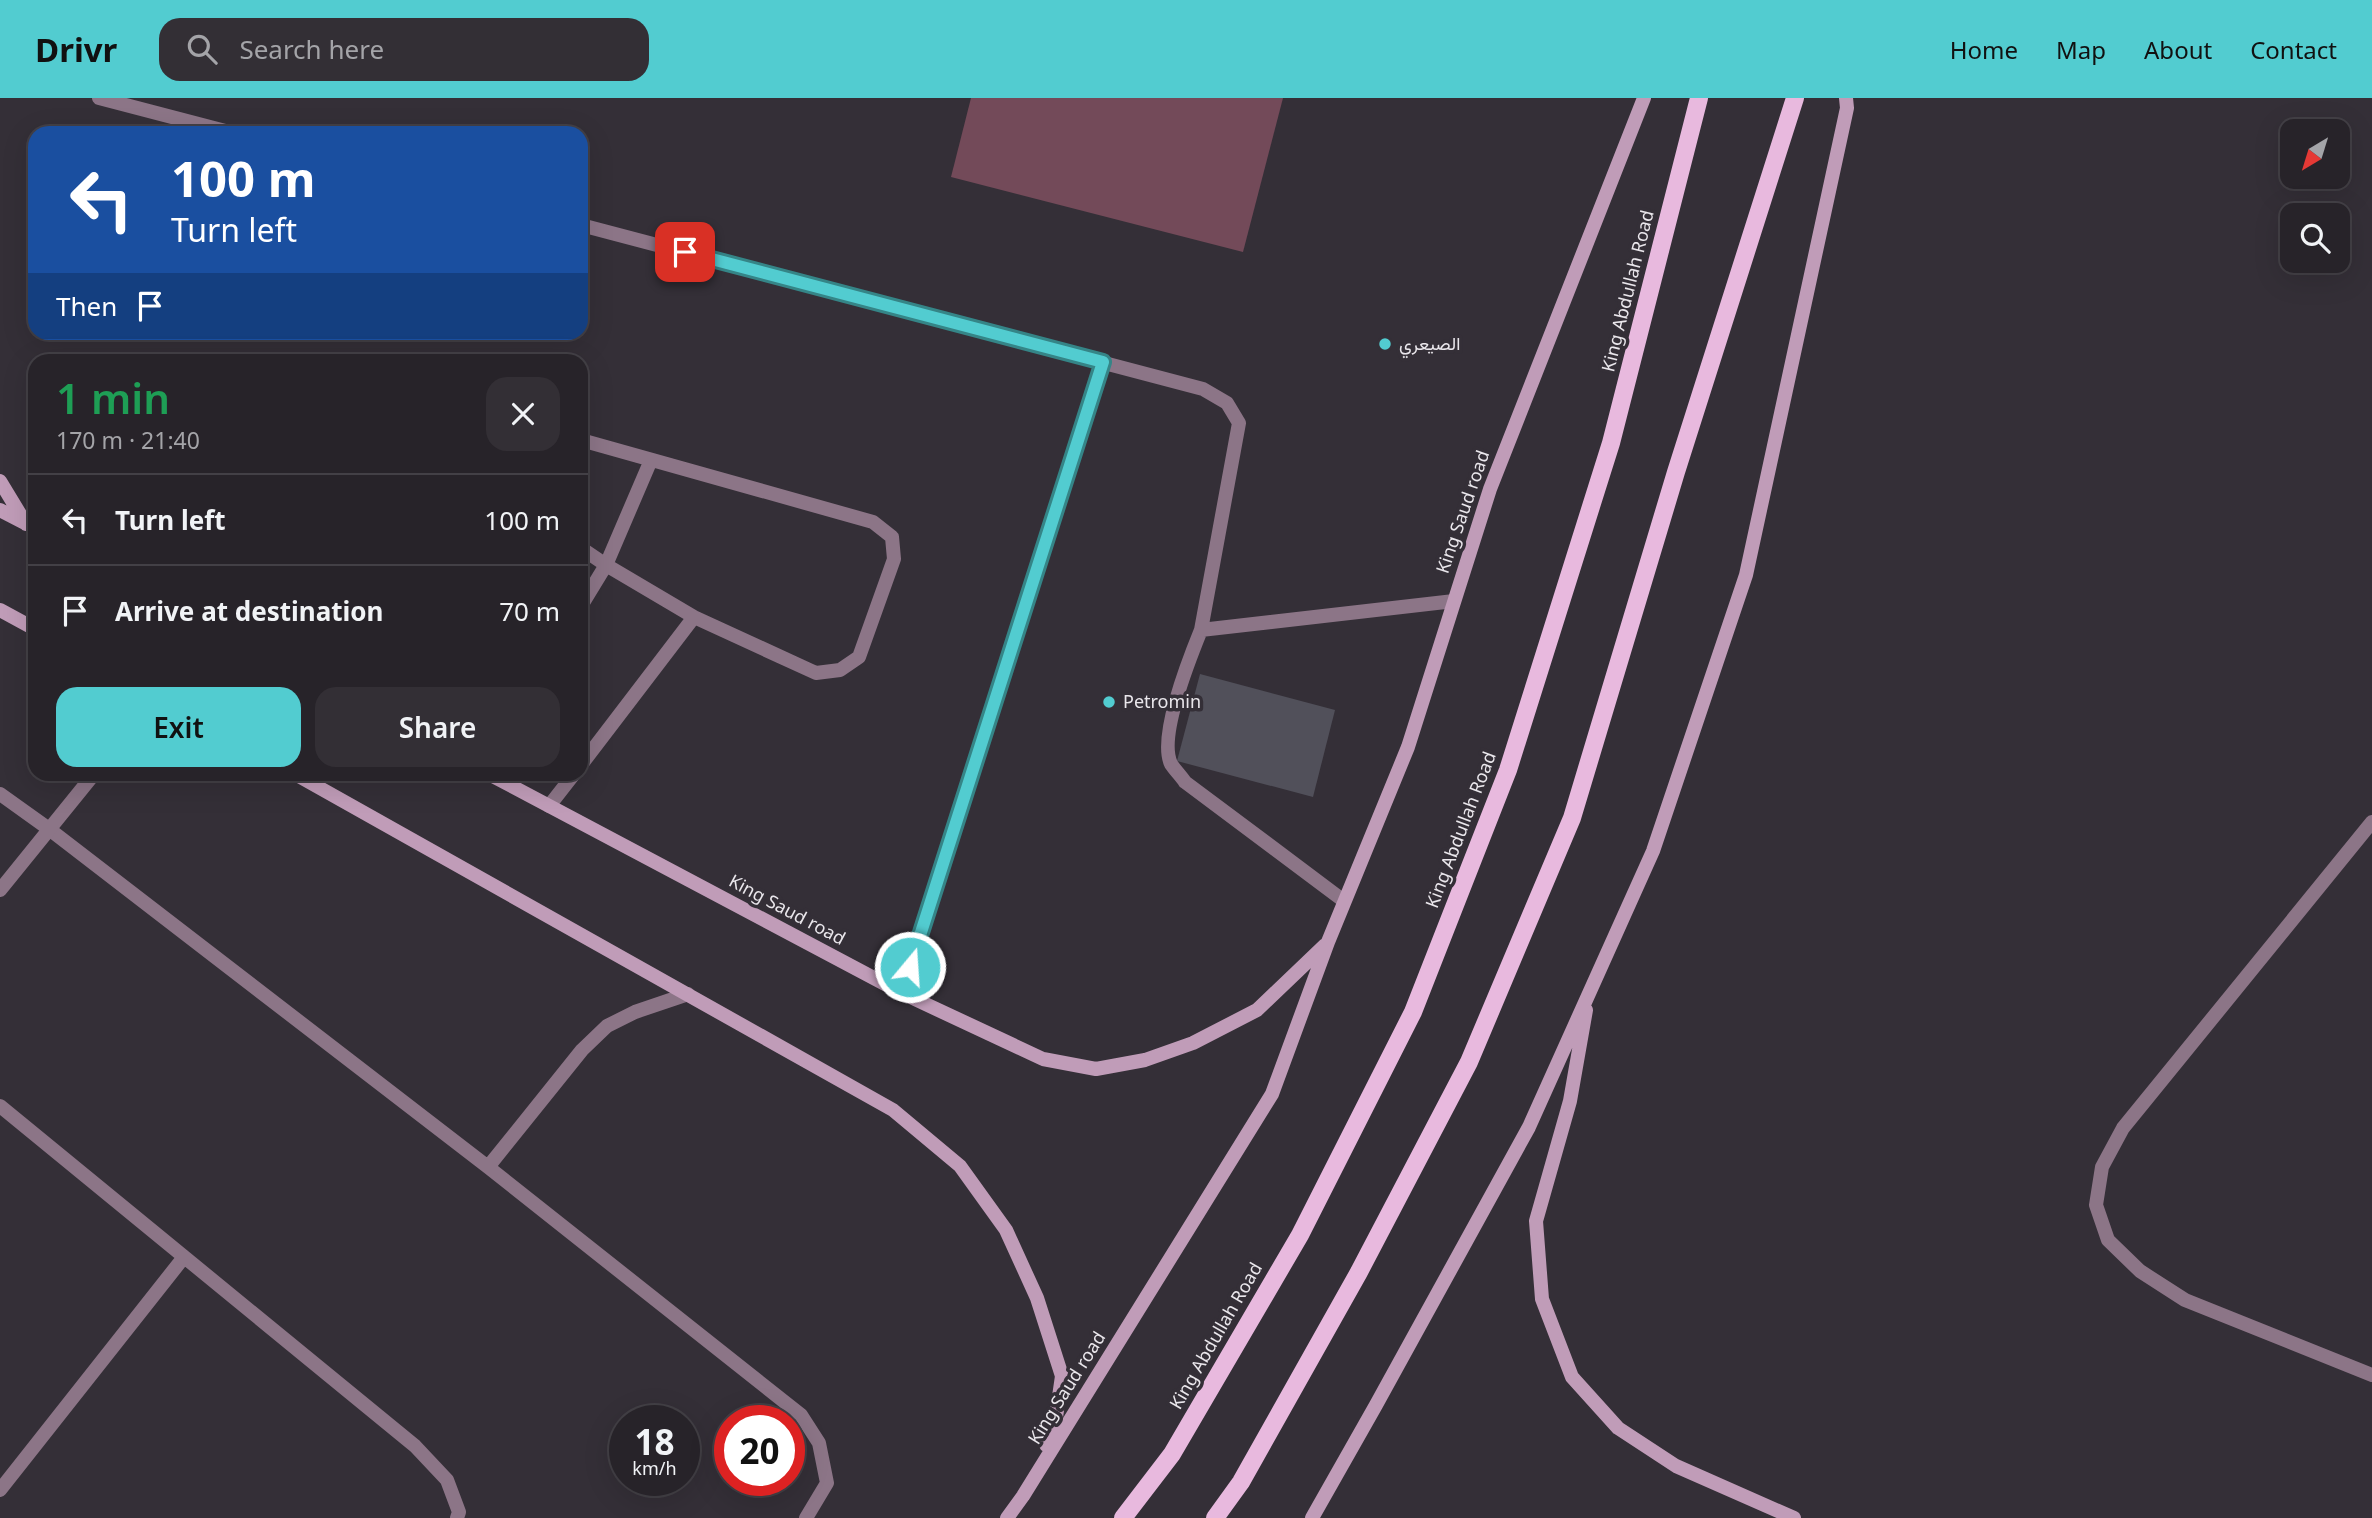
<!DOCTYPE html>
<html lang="en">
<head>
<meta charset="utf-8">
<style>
  body { margin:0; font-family:"Noto Sans",Vazirmatn,sans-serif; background:#332f35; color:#f1f3f6; height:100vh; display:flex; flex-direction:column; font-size:26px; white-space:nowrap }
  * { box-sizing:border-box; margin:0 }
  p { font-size:23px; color:#a4a4a8 }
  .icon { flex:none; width:38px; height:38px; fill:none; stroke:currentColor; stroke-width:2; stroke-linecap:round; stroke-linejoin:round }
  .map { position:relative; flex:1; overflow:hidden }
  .panel { position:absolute; left:28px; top:256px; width:560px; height:427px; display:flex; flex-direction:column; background:#272329; border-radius:21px; box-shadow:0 7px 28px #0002,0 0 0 2px #434046 }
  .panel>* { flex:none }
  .hud { position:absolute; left:28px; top:28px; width:560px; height:214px; border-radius:21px; box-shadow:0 7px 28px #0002,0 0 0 2px #434046; background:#1a4fa0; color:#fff; overflow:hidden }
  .needle { width:46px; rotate:218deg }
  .fabs { position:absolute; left:2280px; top:21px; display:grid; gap:14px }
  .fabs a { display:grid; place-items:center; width:70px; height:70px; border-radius:14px; background:#272329; box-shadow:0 7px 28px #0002,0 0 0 2px #434046; font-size:35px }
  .speed { position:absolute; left:609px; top:1307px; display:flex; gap:14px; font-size:35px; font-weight:700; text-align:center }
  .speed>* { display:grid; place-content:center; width:91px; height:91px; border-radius:50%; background:#272329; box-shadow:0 7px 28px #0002,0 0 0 2px #434046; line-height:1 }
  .speed small { font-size:18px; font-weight:400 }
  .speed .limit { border:10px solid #d22; background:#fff; color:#111 }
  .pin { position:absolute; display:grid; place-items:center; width:60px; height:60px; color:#fff; margin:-30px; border-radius:14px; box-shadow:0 4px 10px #0006 }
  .me { position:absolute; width:77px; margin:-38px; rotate:18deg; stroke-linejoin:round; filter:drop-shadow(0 0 5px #0008) }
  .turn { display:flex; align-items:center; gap:24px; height:147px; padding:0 28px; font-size:32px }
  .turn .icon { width:91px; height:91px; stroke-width:2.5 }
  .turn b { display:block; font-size:49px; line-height:60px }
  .then { display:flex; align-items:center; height:66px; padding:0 28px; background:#0003; gap:14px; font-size:26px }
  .round { display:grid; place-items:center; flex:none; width:74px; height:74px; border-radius:21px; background:#332f35 }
  .overview { display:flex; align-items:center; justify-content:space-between; height:119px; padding:0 28px }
  h1 { font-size:42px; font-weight:600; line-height:52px; color:#1e9e55 }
  .action { display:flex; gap:14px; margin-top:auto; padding:14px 28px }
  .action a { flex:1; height:80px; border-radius:21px; background:#52ccd0; color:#111; font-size:28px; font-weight:600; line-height:80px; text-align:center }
  .action a+a { background:#332f35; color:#f1f3f6 }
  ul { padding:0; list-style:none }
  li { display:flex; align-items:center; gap:21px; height:91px; padding:0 28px; border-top:2px solid #434046 }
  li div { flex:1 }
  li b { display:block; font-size:26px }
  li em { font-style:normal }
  header { display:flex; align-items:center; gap:42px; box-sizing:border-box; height:98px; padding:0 35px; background:#52ccd0; color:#111 }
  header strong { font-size:33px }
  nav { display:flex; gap:38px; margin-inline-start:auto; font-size:24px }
  .search { width:490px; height:63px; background:#332f35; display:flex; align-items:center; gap:18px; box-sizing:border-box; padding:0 24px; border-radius:21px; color:#a4a4a8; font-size:26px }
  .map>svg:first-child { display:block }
</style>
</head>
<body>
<header>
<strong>Drivr</strong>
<div class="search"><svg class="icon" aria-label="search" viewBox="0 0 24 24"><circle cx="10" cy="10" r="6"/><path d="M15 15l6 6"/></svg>Search here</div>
<nav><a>Home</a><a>Map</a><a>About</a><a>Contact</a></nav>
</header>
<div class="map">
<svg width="2372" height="1420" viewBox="0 0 2372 1420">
  <rect width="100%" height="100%" fill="#342f37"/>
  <path fill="#734a59" d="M971,0H1283L1243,154L951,79Z"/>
  <path fill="#51505a" d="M1200,576L1335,612L1313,699L1177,663Z"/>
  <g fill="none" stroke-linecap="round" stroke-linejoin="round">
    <path stroke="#8c7587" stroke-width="14" d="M99,0L233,35
      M581,127L1203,291L1227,305L1239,325L1201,532
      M581,342L873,424L892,439L894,461L859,559L840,572L816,575L694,519L581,667
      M581,450L606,467L651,362
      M581,508L606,467L694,519
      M549,708L574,676
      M49,731L488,1069L801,1317L819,1345L827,1385L806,1420
      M1344,803L1185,684C1181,678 1175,672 1171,666C1158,639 1190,559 1201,532L1454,503
      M902,895L1103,264
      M488,1069L582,952L607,928L635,914L688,896"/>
    <path stroke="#8c7587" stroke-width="14" d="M0,696L49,731
      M2372,724L2123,1030L2102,1069L2096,1107L2108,1142L2140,1173L2185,1202L2372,1277
      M0,792L94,676
      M0,1008L415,1348L447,1382L459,1414L457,1420
      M0,1392L184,1159"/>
    <path stroke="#c09cb8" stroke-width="14" d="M0,383L26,426
      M0,412L25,425
      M0,512L35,531
      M295,676L893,1012L960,1068L1006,1132L1037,1200L1062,1278L1055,1326L1046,1347
      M489,676L902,895L1043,961L1096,971L1145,962L1193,945L1257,912L1325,847
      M1586,912L1570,1003L1536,1123L1542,1201L1572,1279L1618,1330L1676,1368L1794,1420
      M1007,1420L1023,1398L1272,996L1328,844L1408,649L1490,391L1644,0
      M1312,1420L1376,1307L1529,1029L1653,753L1746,477L1847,10L1846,0"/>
    <path stroke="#e8b9de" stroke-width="18" d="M1123,1420L1172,1356L1300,1137L1413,914L1508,672L1611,345L1699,0
      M1215,1420L1241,1384L1359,1174L1469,964L1572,720L1676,374L1795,0"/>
  </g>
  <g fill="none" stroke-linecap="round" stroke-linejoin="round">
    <defs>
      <path id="route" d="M685,154L1103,264L910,869"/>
    </defs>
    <use href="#route" stroke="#358587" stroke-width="18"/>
    <use href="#route" stroke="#52ccd0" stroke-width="12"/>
  </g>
  <g fill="#52ccd0" stroke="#342f37" stroke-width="2.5">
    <circle cx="1385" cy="246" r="7"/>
    <circle cx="1109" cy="604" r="7"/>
  </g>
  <g text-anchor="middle" stroke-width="7" stroke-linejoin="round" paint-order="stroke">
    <g font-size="18" fill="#eae7ec" stroke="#342f37">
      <text transform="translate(1628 193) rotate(-76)" y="6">King Abdullah Road</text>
      <text transform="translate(1463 414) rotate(-71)" y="6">King Saud road</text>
      <text transform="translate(1461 732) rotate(-69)" y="6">King Abdullah Road</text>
      <text transform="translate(787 812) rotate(28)" y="6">King Saud road</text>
      <text transform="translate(1216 1238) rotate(-60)" y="6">King Abdullah Road</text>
      <text transform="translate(1067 1290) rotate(-58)" y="6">King Saud road</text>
    </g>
    <g font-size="18" fill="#eae7ec" stroke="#342f37" text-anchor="start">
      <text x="1399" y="252">الصيعري</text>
      <text x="1123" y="610">Petromin</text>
    </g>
  </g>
</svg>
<div class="fabs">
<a><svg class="needle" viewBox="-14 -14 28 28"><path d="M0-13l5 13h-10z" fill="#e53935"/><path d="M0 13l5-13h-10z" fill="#a4a4a8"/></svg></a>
<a><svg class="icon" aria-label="search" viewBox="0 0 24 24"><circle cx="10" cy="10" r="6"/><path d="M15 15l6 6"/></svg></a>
</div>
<div class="speed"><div>18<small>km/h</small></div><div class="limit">20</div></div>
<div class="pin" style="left:685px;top:154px;background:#d93025"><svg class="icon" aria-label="arrive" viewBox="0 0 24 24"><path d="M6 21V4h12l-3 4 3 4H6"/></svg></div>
<svg class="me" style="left:910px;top:869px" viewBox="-20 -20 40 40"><circle r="17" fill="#52ccd0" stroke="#fff" stroke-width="3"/><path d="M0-11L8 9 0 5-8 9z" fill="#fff"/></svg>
<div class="hud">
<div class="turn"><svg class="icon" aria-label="left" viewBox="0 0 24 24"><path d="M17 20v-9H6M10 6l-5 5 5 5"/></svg><div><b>100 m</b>Turn left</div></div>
<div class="then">Then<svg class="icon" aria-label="arrive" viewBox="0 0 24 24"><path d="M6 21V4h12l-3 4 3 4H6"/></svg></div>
</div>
<section class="panel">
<div class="overview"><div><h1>1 min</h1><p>170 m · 21:40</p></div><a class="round"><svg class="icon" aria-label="close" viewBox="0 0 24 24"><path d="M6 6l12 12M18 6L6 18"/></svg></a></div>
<ul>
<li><svg class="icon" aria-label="left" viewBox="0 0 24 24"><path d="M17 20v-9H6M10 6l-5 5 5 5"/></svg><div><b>Turn left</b></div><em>100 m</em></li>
<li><svg class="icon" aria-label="arrive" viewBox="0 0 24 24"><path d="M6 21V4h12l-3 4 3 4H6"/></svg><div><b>Arrive at destination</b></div><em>70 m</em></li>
</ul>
<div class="action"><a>Exit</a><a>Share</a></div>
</section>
</div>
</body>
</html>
